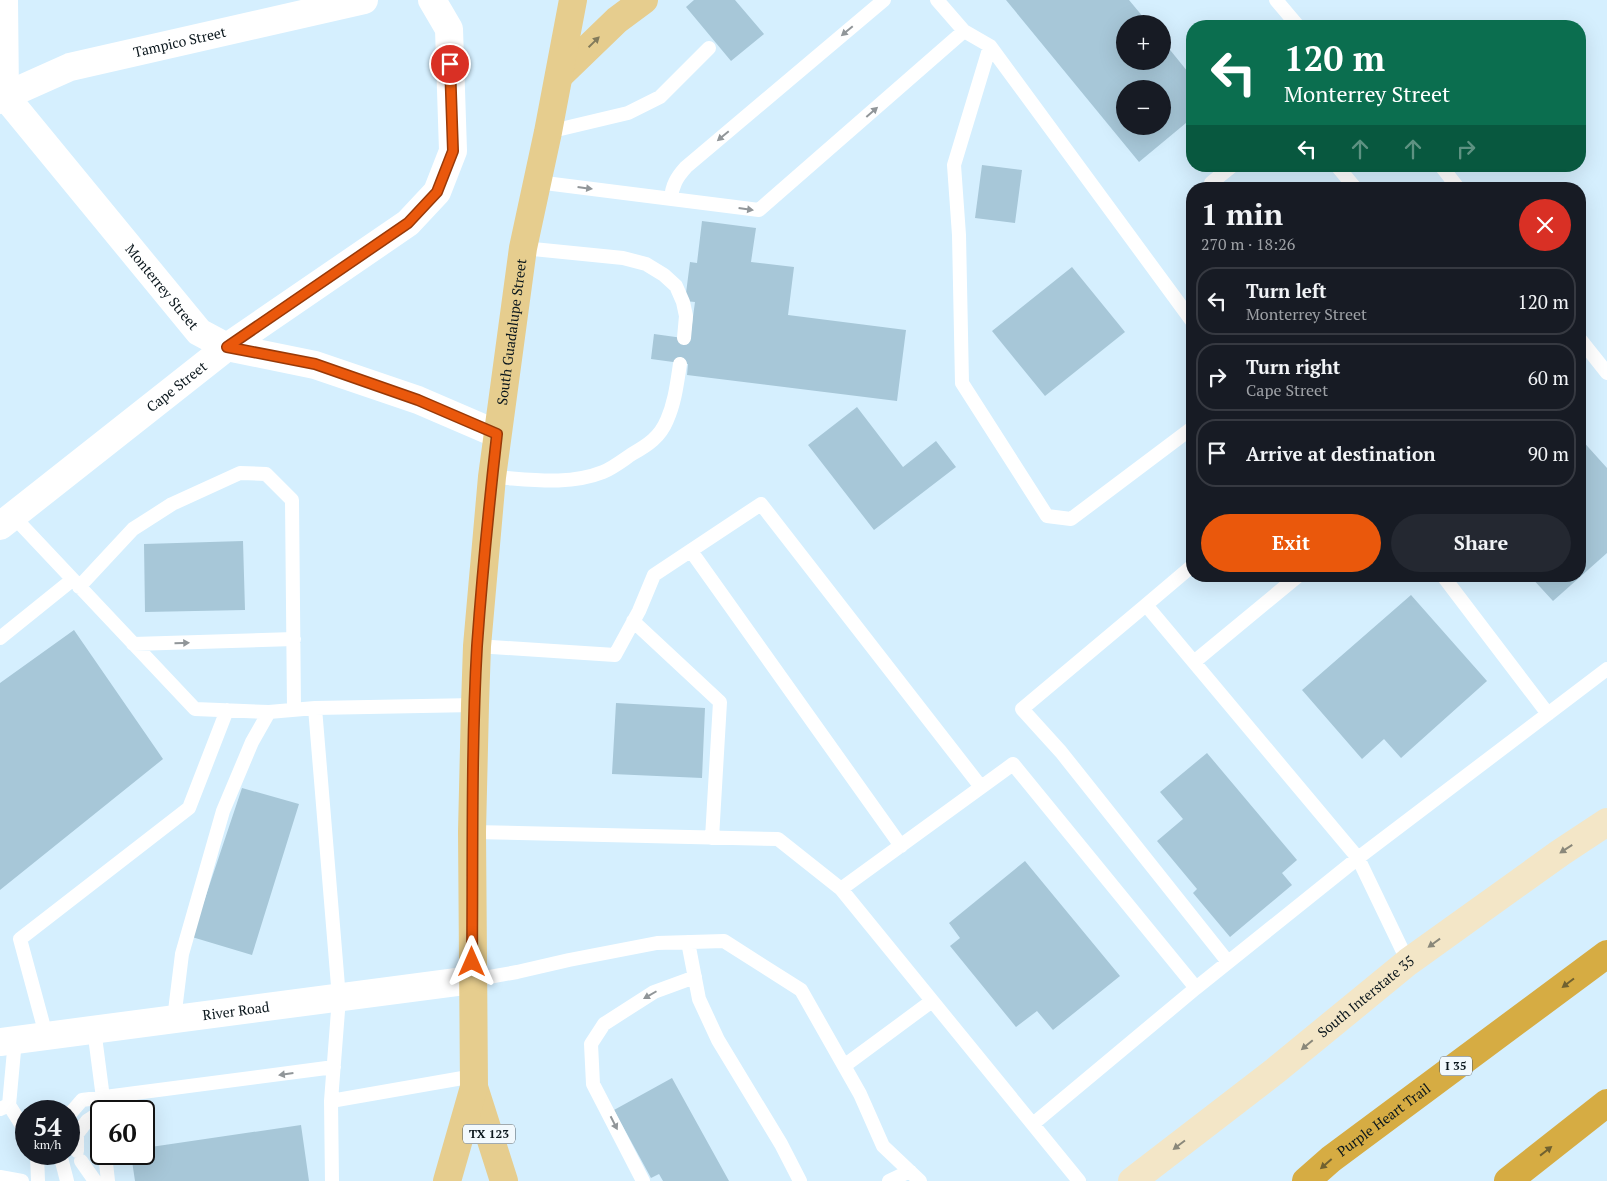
<!DOCTYPE html>
<html lang="en">
<head>
<meta charset="utf-8">
<style>
  body { margin:0; font-family:"PT Serif",serif; background:#242831; color:#f1f3f6; height:100vh; display:flex; flex-direction:column; font-size:19px; white-space:nowrap }
  * { box-sizing:border-box; margin:0 }
  p { font-size:16px; color:#9ea1a6 }
  .icon { flex:none; width:28px; height:28px; fill:none; stroke:currentColor; stroke-width:2; stroke-linecap:round; stroke-linejoin:round }
  .map { position:relative; flex:1; overflow:hidden }
  .panel { position:absolute; left:1186px; top:182px; width:400px; height:400px; display:flex; flex-direction:column; background:#171b24; border-radius:20px; box-shadow:0 5px 20px #0002 }
  .panel>* { flex:none }
  .hud { position:absolute; left:1186px; top:20px; width:400px; height:152px; border-radius:20px; box-shadow:0 5px 20px #0002; background:#0b6e4f; color:#fff; overflow:hidden }
  .controls { position:absolute; left:1116px; top:15px; display:grid; gap:10px }
  .controls a { display:grid; place-items:center; width:55px; height:55px; border-radius:50%; background:#171b24; box-shadow:0 5px 20px #0002; font-size:25px }
  .speed { position:absolute; left:15px; top:1100px; display:flex; gap:10px; font-size:25px; font-weight:700; text-align:center }
  .speed>* { display:grid; place-content:center; width:65px; height:65px; border-radius:50%; background:#171b24; box-shadow:0 5px 20px #0002; line-height:1 }
  .speed small { font-size:12px; font-weight:400 }
  .speed .limit { border:2px solid #111; border-radius:8px; background:#fff; color:#111 }
  .pin { position:absolute; display:grid; place-items:center; width:42px; height:42px; color:#fff; margin:-21px; border:2px solid #fff; border-radius:50%; box-shadow:0 1px 5px #0007 }
  .me { position:absolute; width:55px; margin:-28px; rotate:0deg; stroke-linejoin:round; filter:drop-shadow(0 0 4px #0008) }
  .turn { display:flex; align-items:center; gap:18px; height:105px; padding:0 15px; font-size:22px }
  .turn .icon { width:65px; height:65px; stroke-width:2.5 }
  .turn b { display:block; font-size:35px; line-height:42px }
  .lanes { display:flex; align-items:center; height:48px; padding:0 15px; background:#0003; justify-content:center; gap:25px; direction:ltr }
  .lanes .off { opacity:.35 }
  .round { display:grid; place-items:center; flex:none; width:52px; height:52px; border-radius:26px; background:#242831 }
  .summary { display:flex; align-items:center; justify-content:space-between; height:85px; padding:0 15px }
  h1 { font-size:30px; font-weight:800; line-height:38px }
  .cta { display:flex; gap:10px; margin-top:auto; padding:10px 15px }
  .cta a { flex:1; height:58px; border-radius:30px; background:#ea580c; color:#fff; font-size:20px; font-weight:800; line-height:58px; text-align:center }
  .cta a+a { background:#242831; color:#f1f3f6 }
  ul { padding:0; list-style:none }
  li { display:flex; align-items:center; gap:15px; height:68px; margin:0 10px 8px; padding:0 5px; border:2px solid #363941; border-radius:20px }
  li div { flex:1 }
  li b { display:block; font-size:19px }
  li em { font-style:normal }
  .map>svg:first-child { display:block }
</style>
</head>
<body>
<div class="map">
<svg width="1607" height="1181" viewBox="0 0 1607 1181">
  <rect width="100%" height="100%" fill="#d5effe"/>
  <path fill="#a7c7d8" fill-rule="evenodd" d="M694,0H735L764,34L731,61L686,7Z
    M1006,0H1129L1149,24H1125V61H1162V40L1192,77V118L1139,162ZM1125,89H1162V126H1125Z
    M982,165L1022,170L1015,223L975,218Z
    M702,221L756,228L751,262L794,267L788,315L906,330L897,401L687,375L688,364L651,359L654,334L690,339L695,302L685,301L690,262L697,263Z
    M1072,267L1125,332L1045,396L992,331Z
    M857,407L903,467L936,441L956,467L874,530L808,445Z
    M1580,438L1607,468V553L1553,601L1530,576H1580Z
    M243,541L245,610L145,612L144,544Z
    M1411,595L1487,681L1401,758L1384,739L1362,759L1302,690Z
    M74,630L163,759L0,890V683Z
    M616,703L705,708L702,778L612,774Z
    M1207,753L1297,860L1282,873L1292,885L1230,937L1193,893L1197,889L1157,841L1183,819L1160,792Z
    M242,788L299,804L252,955L192,937Z
    M1025,861L1120,976L1053,1030L1037,1011L1016,1027L950,946L960,938L949,923Z
    M672,1078L729,1181H663L659,1174L651,1178L614,1110Z
    M301,1125L309,1181H135L131,1154H144V1148Z"/>
  <g fill="none" stroke-linecap="round" stroke-linejoin="round">
    <path stroke="#fff" stroke-width="14" d="M937,0L964,31L990,46L1192,321
      M1276,0L1298,26
      M990,46L954,165L959,235L962,383L1047,516L1071,519L1192,428
      M548,132L628,113L660,97L709,48
      M1337,166L1356,189
      M1441,166L1459,189
      M537,182L759,210L964,31
      M1215,189L1211,183L1232,166
      M671,199C672,185 677,177 686,167L884,0
      M523,248L623,258L646,264L664,275L676,286L683,302L686,316L684,338
      M1580,339L1607,373
      M492,477C528,479 568,486 603,472C613,468 623,460 632,454C648,445 660,437 667,420C675,402 677,383 680,364
      M13,516L195,709L269,712L315,708L475,705
      M691,551L901,846
      M1443,576L1548,714
      M79,587L133,529L172,504L240,473L266,474L292,500L294,709
      M1146,605L1192,566
      M633,621L720,702L712,838
      M0,638L72,580
      M133,644L294,639
      M477,646L615,655L639,611L654,575L761,504L981,787
      M1194,662L1298,576
      M315,708L339,998L331,1101L332,1181
      M472,832L778,839L841,889
      M688,942L699,999L718,1040L781,1144L800,1181
      M1228,962L1061,752L1022,709L1146,605L1358,858L1607,669
      M472,980L517,972L569,960L657,943L724,941L801,990L860,1094L883,1146L920,1181
      M1196,988L1358,858L1408,962
      M174,1019L182,954L223,811L252,742L269,712
      M94,1029L103,1098L102,1111
      M46,1035L20,939L189,808L227,710
      M844,1066L932,1001
      M331,1101L474,1076
      M9,1105L26,1132
      M0,1109L9,1105L15,1040
      M69,1115L82,1100L334,1067
      M1033,1124L1196,988L1013,764L841,889L1079,1181
      M77,1151V1134L87,1121L101,1112
      M37,1154L38,1181
      M60,1154L67,1181
      M105,1154L108,1181
      M81,1161L95,1181
      M0,1177L22,1181
      M643,1181L593,1084L591,1044L604,1024L654,992L695,977
      M889,1181L910,1171"/>
    <g stroke="#fff" stroke-width="28">
      <path d="M4,0L5,96"/>
      <path id="s1" d="M0,90L199,332L227,347L315,365L418,400L497,434"/>
      <path id="s2" d="M0,100L5,96L70,67L364,0"/>
      <path id="s3" d="M0,526L227,347L408,223L437,192L453,151L449,29L432,0"/>
      <path id="s4" d="M0,1042L472,980"/>
    </g>
    <path stroke="#f3e6c7" stroke-width="28" id="s5" d="M1132,1181L1275,1071L1408,962L1560,853L1607,822"/>
    <g stroke="#e6cd8e" stroke-width="28">
      <path d="M559,76L617,20L644,0"/>
      <path d="M474,1087L504,1181"/>
      <path id="s6" d="M447,1181L474,1087L472,832L475,705L477,646L492,477L523,248L548,132L573,0"/>
    </g>
    <g stroke="#d6ac43" stroke-width="28">
      <path id="s7" d="M1306,1181L1331,1159L1607,954"/>
      <path d="M1508,1181L1607,1103"/>
    </g>
  </g>
  <defs><path id="oneway-solid" d="M-6-.8H1V-3.2L6.5 0L1 3.2V.8H-6Z" transform="scale(1.25)"/></defs>
  <g fill="#919699">
    <use href="#oneway-solid" transform="translate(847 31) rotate(140)"/>
    <use href="#oneway-solid" transform="translate(872 112) rotate(-41)"/>
    <use href="#oneway-solid" transform="translate(723 136) rotate(140)"/>
    <use href="#oneway-solid" transform="translate(585 188) rotate(7)"/>
    <use href="#oneway-solid" transform="translate(746 209) rotate(8)"/>
    <use href="#oneway-solid" transform="translate(182 643) rotate(-2)"/>
    <use href="#oneway-solid" transform="translate(650 995) rotate(150)"/>
    <use href="#oneway-solid" transform="translate(286 1074) rotate(172)"/>
    <use href="#oneway-solid" transform="translate(614 1123) rotate(63)"/>
  </g>
  <use fill="#837b5b" href="#oneway-solid" transform="translate(594 42) rotate(-44)"/>
  <g fill="#8a887a">
    <use href="#oneway-solid" transform="translate(1566 849) rotate(147)"/>
    <use href="#oneway-solid" transform="translate(1434 943) rotate(144)"/>
    <use href="#oneway-solid" transform="translate(1307 1045) rotate(140)"/>
    <use href="#oneway-solid" transform="translate(1179 1145) rotate(143)"/>
  </g>
  <g fill="#706130">
    <use href="#oneway-solid" transform="translate(1568 983) rotate(143)"/>
    <use href="#oneway-solid" transform="translate(1546 1151) rotate(-38)"/>
    <use href="#oneway-solid" transform="translate(1326 1164) rotate(139)"/>
  </g>
  <g fill="none" stroke-linecap="round" stroke-linejoin="round">
    <defs>
      <path id="route" d="M450,64L453,151L437,192L408,223L227,347L315,364L418,400L497,434C489,505 482,576 477,646C471,751 473,857 472,962"/>
    </defs>
    <use href="#route" stroke="#983908" stroke-width="12"/>
    <use href="#route" stroke="#ea580c" stroke-width="9"/>
  </g>
  <g text-anchor="middle" stroke-width="5" stroke-linejoin="round" paint-order="stroke">
    <g fill="#f2f9fd" stroke="#505a60" stroke-width="1">
      <rect x="1440" y="1056.5" width="32" height="19" rx="4"/>
      <rect x="463" y="1124.5" width="52" height="19" rx="4"/>
    </g>
    <g font-size="12" font-weight="bold" fill="#0a161c">
      <text x="1456" y="1070">I 35</text>
      <text x="489" y="1138">TX 123</text>
    </g>
    <g font-size="14" fill="#0a161c" stroke="#f2f9fd">
      <text dy="5" stroke="none"><textPath href="#s2" startOffset="190">Tampico Street</textPath></text>
      <text dy="5" stroke="none"><textPath href="#s1" startOffset="255">Monterrey Street</textPath></text>
      <text dy="5" stroke="none"><textPath href="#s6" startOffset="855">South Guadalupe Street</textPath></text>
      <text dy="5" stroke="none"><textPath href="#s3" startOffset="225">Cape Street</textPath></text>
      <text dy="5" stroke="none"><textPath href="#s5" startOffset="298">South Interstate 35</textPath></text>
      <text dy="5" stroke="none"><textPath href="#s4" startOffset="238">River Road</textPath></text>
      <text dy="5" stroke="none"><textPath href="#s7" startOffset="99">Purple Heart Trail</textPath></text>
    </g>
  </g>
</svg>
<div class="controls">
<a>+</a>
<a>−</a>
</div>
<div class="speed"><div>54<small>km/h</small></div><div class="limit">60</div></div>
<div class="pin" style="left:450px;top:64px;background:#d93025"><svg class="icon" aria-label="arrive" viewBox="0 0 24 24"><path d="M6 21V4h12l-3 4 3 4H6"/></svg></div>
<svg class="me" style="left:472px;top:962px" viewBox="-20 -20 40 40"><path d="M0-17L14 15 0 8-14 15z" fill="#ea580c" stroke="#fff" stroke-width="4"/></svg>
<div class="hud">
<div class="turn"><svg class="icon" aria-label="left" viewBox="0 0 24 24"><path d="M17 20v-9H6M10 6l-5 5 5 5"/></svg><div><b>120 m</b>Monterrey Street</div></div>
<div class="lanes"><svg class="icon" aria-label="left" viewBox="0 0 24 24"><path d="M17 20v-9H6M10 6l-5 5 5 5"/></svg><svg class="icon off" aria-label="ahead" viewBox="0 0 24 24"><path d="M12 20V5M6 11l6-6 6 6"/></svg><svg class="icon off" aria-label="ahead" viewBox="0 0 24 24"><path d="M12 20V5M6 11l6-6 6 6"/></svg><svg class="icon off" aria-label="right" viewBox="0 0 24 24"><path d="M7 20v-9h11M14 6l5 5-5 5"/></svg></div>
</div>
<section class="panel">
<div class="summary"><div><h1>1 min</h1><p>270 m · 18:26</p></div><a class="round" style="background:#d93025;color:#fff"><svg class="icon" aria-label="close" viewBox="0 0 24 24"><path d="M6 6l12 12M18 6L6 18"/></svg></a></div>
<ul>
<li><svg class="icon" aria-label="left" viewBox="0 0 24 24"><path d="M17 20v-9H6M10 6l-5 5 5 5"/></svg><div><b>Turn left</b><p>Monterrey Street</p></div><em>120 m</em></li>
<li><svg class="icon" aria-label="right" viewBox="0 0 24 24"><path d="M7 20v-9h11M14 6l5 5-5 5"/></svg><div><b>Turn right</b><p>Cape Street</p></div><em>60 m</em></li>
<li><svg class="icon" aria-label="arrive" viewBox="0 0 24 24"><path d="M6 21V4h12l-3 4 3 4H6"/></svg><div><b>Arrive at destination</b></div><em>90 m</em></li>
</ul>
<div class="cta"><a>Exit</a><a>Share</a></div>
</section>
</div>
</body>
</html>
